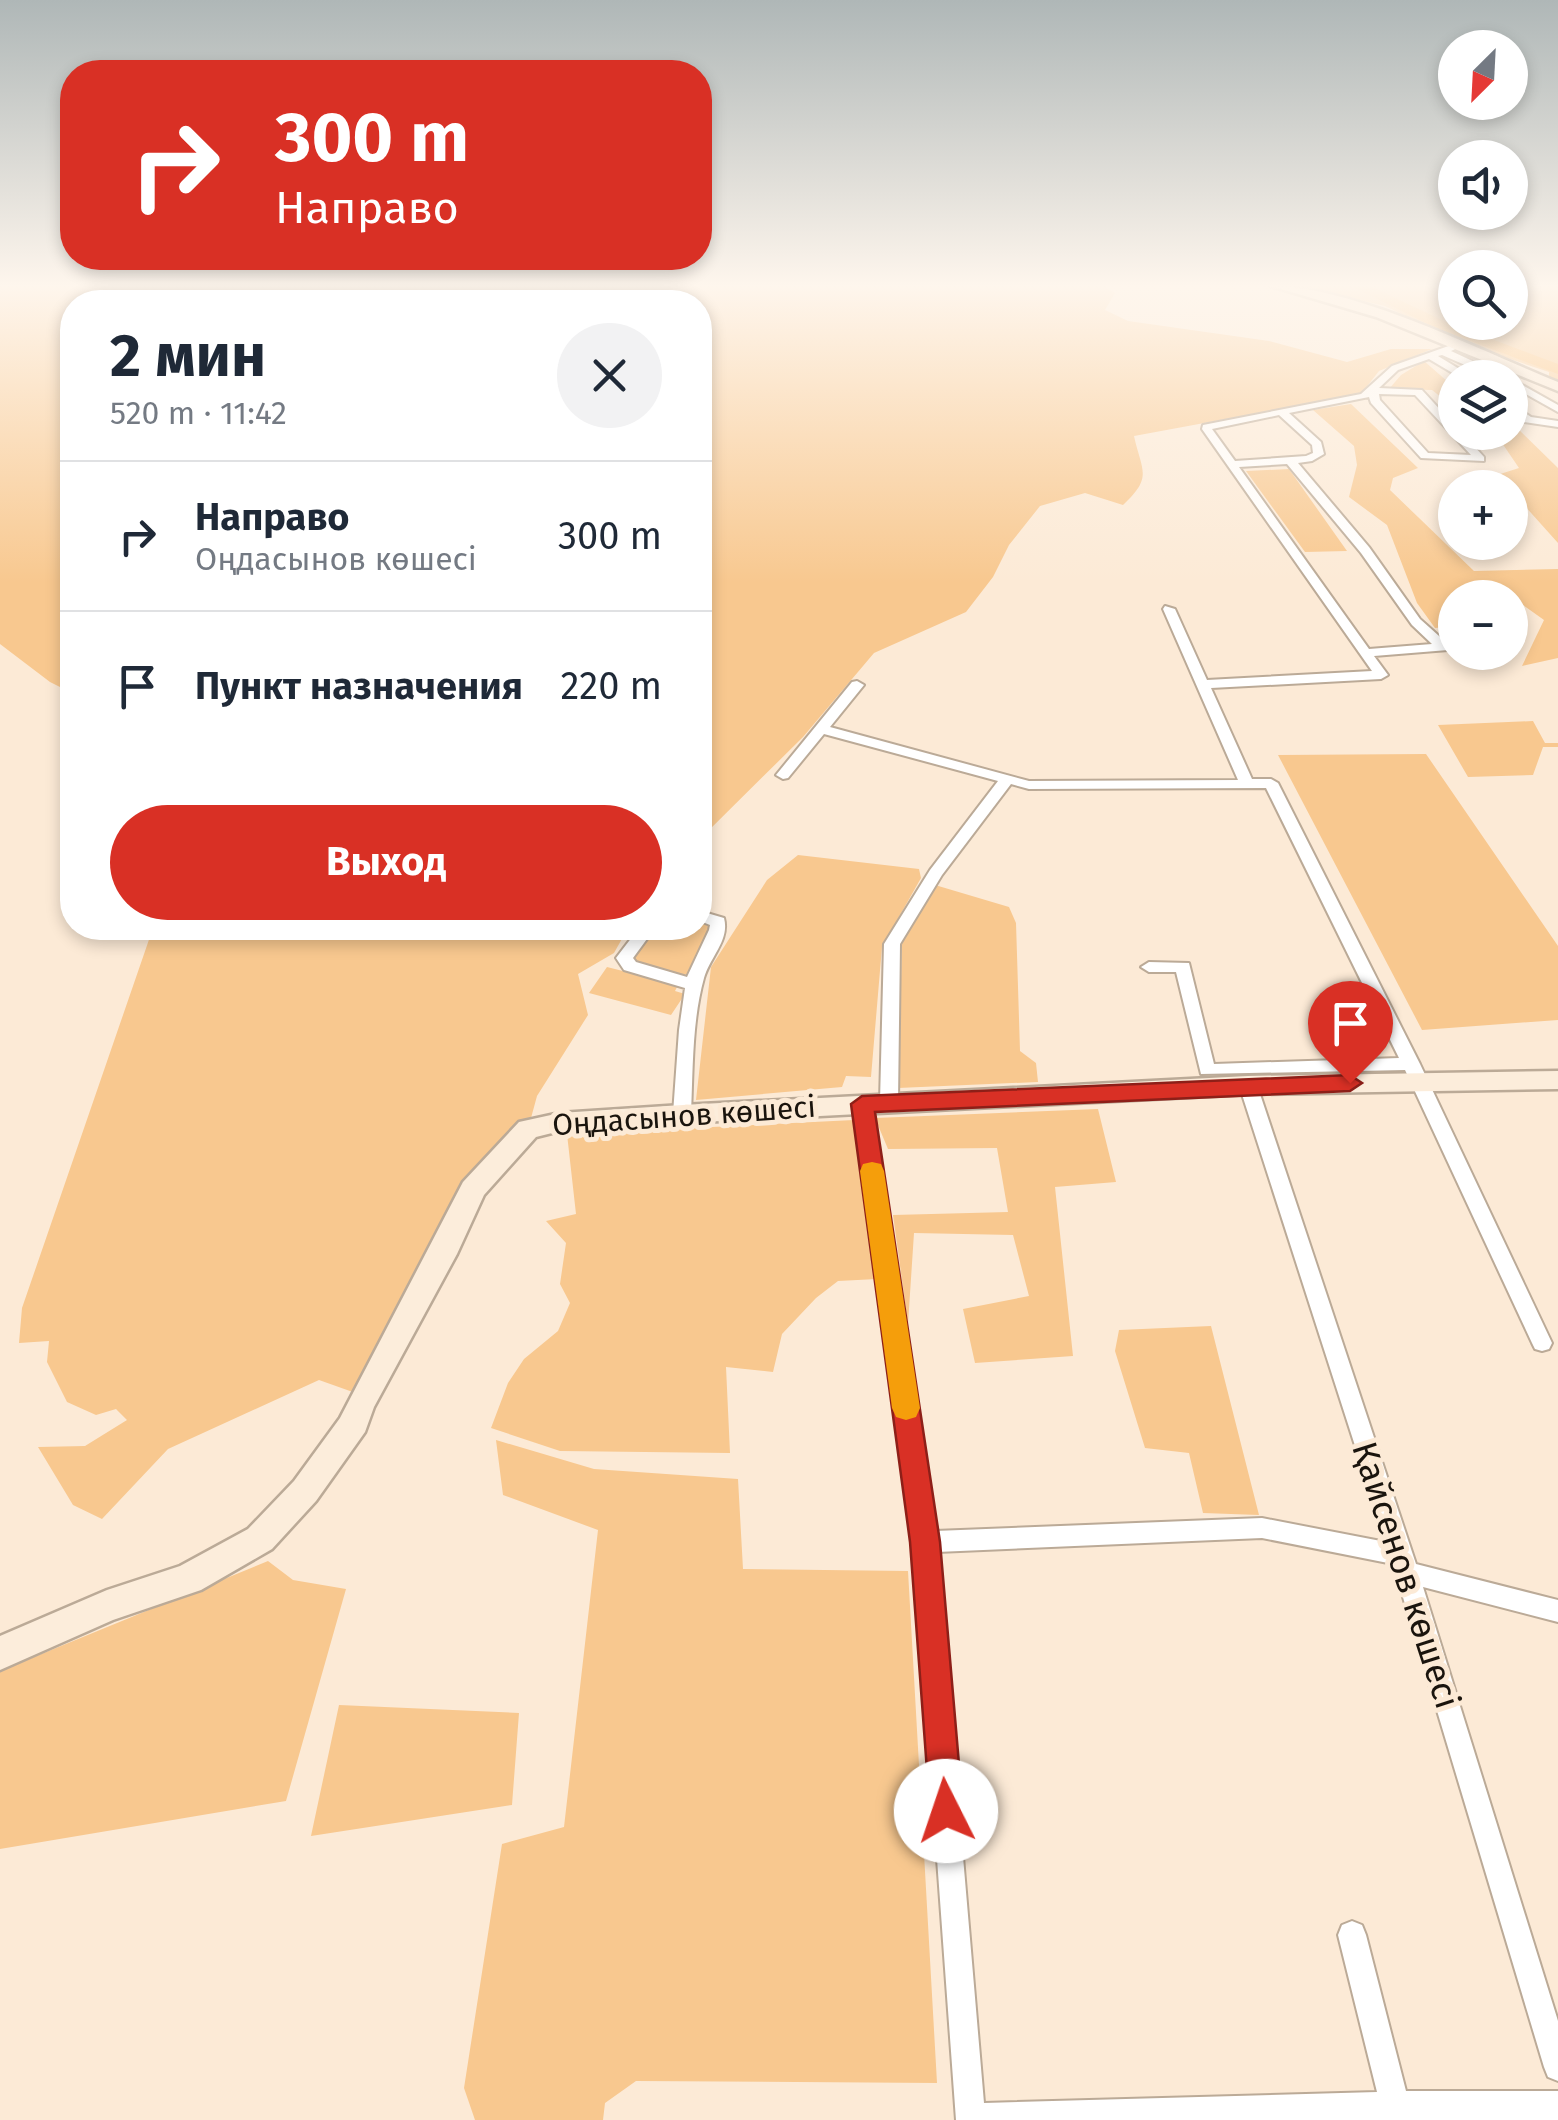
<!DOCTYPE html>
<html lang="ru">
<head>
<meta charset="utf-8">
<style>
  body { margin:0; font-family:"Fira Sans",sans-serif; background:#f2f2f3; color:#1f2937; height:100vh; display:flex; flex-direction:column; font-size:38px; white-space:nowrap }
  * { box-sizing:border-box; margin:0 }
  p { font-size:32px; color:#747a83 }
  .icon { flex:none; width:55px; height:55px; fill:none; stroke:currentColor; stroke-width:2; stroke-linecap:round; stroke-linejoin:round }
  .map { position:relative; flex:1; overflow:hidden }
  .drawer { position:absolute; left:60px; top:290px; width:652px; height:650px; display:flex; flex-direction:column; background:#fff; border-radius:40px; box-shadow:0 5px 15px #0003 }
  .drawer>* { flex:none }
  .top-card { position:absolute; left:60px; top:60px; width:652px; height:210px; border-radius:40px; box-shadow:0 5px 15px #0003; background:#d93025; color:#fff; overflow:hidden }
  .needle { width:65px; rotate:204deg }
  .tools { position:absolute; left:1438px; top:30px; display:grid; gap:20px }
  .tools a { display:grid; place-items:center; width:90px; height:90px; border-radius:50%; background:#fff; box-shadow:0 5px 15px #0003; font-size:50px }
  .pin { position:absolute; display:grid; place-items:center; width:85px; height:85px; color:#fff; margin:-102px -42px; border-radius:50% 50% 50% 0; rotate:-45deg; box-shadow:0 0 10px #0007 }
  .pin .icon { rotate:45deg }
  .me { position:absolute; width:110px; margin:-55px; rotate:356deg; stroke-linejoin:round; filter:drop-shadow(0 0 8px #0008) }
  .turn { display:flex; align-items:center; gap:35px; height:210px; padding:0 50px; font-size:45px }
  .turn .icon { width:130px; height:130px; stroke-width:2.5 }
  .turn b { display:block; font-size:70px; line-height:85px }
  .round { display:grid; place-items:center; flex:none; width:105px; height:105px; border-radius:52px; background:#f2f2f3 }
  .headline { display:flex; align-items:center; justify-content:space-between; height:170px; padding:0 50px }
  h1 { font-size:60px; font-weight:700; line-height:75px }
  .action { display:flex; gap:20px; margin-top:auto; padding:20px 50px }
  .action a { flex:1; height:115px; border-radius:60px; background:#d93025; color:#fff; font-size:40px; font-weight:700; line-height:115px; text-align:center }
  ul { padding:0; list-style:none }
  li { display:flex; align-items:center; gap:30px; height:150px; padding:0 50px; border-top:2px solid #e0e1e3 }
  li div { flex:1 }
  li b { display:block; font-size:38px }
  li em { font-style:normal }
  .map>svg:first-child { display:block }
</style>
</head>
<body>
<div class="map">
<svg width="1558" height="2120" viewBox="0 0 1558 2120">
  <rect width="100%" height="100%" fill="#fcead6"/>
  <path fill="#f8c88f" d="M0,286H1104L1115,293L1105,310L1128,321L1269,341L1347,362L1391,349H1432L1379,371L1361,394L1134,436C1142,472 1153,477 1123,505L1085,493L1040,506L1009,545L993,577L966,612L874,653L803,737L700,839V302H72V693L50,682L0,644Z
    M1298,286H1455V322H1510V286H1558V381L1549,377V372L1462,343L1385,306Z
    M1424,361L1455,388V408L1432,390L1389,389L1401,375Z
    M1351,404L1418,468L1393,478L1390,490L1474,571L1558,569V658L1522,666L1544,620L1505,592L1455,598V626L1435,628L1417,603L1387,525L1349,497L1357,465L1354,446L1313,410Z
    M1510,421L1558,468V543L1497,475L1519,468L1502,443L1488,433L1510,432Z
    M1289,469L1347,551L1305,552L1246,471Z
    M1533,721L1545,743H1558V747H1543L1533,775L1468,777L1438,725Z
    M1426,754L1558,946V1020L1422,1030L1278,755Z
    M798,855L919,869L921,878L882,947L871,1077L846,1076L842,1087L696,1100L711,967L767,880Z
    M935,885L1009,907L1016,923L1020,1051L1036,1063L1038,1082L898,1088L902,943Z
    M700,921L712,927L692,973L679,976L635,964L633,954L654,928H700Z
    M153,928H628L614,953L578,974L588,1015L537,1096L528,1129L473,1189L364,1396L319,1380L168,1449L102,1519L73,1505L38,1447L85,1446L127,1420L116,1409L96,1415L67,1402L47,1362L49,1341L19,1343L22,1308Z
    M607,967L678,985L675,991L685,994L671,1015L589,993Z
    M1098,1109L1116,1182L1055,1187L1073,1356L975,1363L963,1309L1029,1296L1013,1235L914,1233L908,1324L893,1215L1008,1212L997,1148L888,1149L875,1118Z
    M854,1120L877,1279L838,1281L816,1298L782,1334L773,1372L726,1367L730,1453L560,1451L491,1428L508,1383L524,1359L558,1331L570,1303L560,1284L566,1243L546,1221L576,1214L567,1134Z
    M1211,1326L1259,1515L1203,1513L1189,1453L1145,1448L1115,1351L1119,1330Z
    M496,1440L594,1469L738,1479L743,1569L908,1571L937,2083L636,2081L605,2103L603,2120H475L464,2088L502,1844L564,1827L598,1530L503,1495Z
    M268,1561L293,1580L346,1589L286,1801L0,1849V1671Z
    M339,1705L519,1713L512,1805L311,1836Z"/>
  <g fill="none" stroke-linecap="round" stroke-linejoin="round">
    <path fill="#fbbc6e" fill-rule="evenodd" d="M1351,286H1370L1446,322L1558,364V374L1436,328Z"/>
    <defs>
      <path id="street" d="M1457,343L1462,346L1451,351L1509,378H1495L1442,355L1438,356L1474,378H1461L1429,359L1398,370L1379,388L1422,390L1455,426V432H1461L1484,457V461L1421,458L1371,403L1369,397L1289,413L1321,442L1324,454L1312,461L1298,463L1369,547L1420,619L1448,644V650L1374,656L1388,675L1381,679L1211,688L1252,779H1271L1278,783L1420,1064L1552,1343L1549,1349L1542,1351L1535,1349L1532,1343L1405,1070L1201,1074L1176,972H1149L1141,967L1149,962L1189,963L1214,1064L1399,1058L1266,788L1029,789L1011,784L942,875L900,944L898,1102L889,1108L880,1102L884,944L930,870L998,781L824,734L788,778L783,779L776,775L852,682L857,681L864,685L830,727L1029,781L1238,780L1163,609L1165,606L1175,609L1207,680L1372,671L1202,429L1203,425L1361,394L1392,366ZM1379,394L1415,395L1471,455L1428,453L1380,400ZM1279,415L1312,445L1313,453L1306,456L1235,461L1212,429ZM1287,464L1361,553L1412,625L1432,644L1369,649L1239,467Z
        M1510,378L1558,405V412L1510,385Z
        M1510,403L1531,417L1558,421V427L1524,422L1510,411Z
        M700,911L724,918C730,940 710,957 704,978C692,1021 693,1069 691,1114L688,1119H676L673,1114L679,1030L685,988L624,970L616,958L639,928H655L633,958L636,962L687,977L709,930L710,925L700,921Z
        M1248,1079L1257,1085L1416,1564L1558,1600V1622L1423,1587L1558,2021V2081L1548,2077L1544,2067L1393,1564L1262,1538L937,1552L984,2103L1377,2092L1338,1935L1342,1925L1352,1921L1362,1925L1366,1935L1406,2091H1558V2120H956L914,1542L853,1104L862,1098L871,1104L935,1531L1262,1518L1386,1542L1239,1085Z"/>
      <path id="secondary" d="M1271,286C1354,286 1479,350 1558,382V391L1376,317Z
        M1558,1071V1089L1248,1094L682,1123L560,1131L536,1137L484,1195L457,1254L374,1407L365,1432L316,1501L272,1549L201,1590L113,1620L0,1670V1636L107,1590L180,1566L248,1529L294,1481L340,1418L463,1182L519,1122L560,1113L682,1105L1248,1076Z"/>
    </defs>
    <use href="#street" stroke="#bbaa97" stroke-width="4"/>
    <use href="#secondary" stroke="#bbaa97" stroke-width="5"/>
    <use href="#street" fill="#fff" fill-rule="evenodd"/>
    <use href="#secondary" fill="#fceddb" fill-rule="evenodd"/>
  </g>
  <linearGradient id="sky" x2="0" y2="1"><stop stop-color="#afb7b7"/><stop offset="0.49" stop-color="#fef6ed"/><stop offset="1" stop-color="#fef6ed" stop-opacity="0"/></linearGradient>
  <rect width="1558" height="583" fill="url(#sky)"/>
  <path fill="#d93025" stroke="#8d1f18" stroke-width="2.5" d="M1350,1075L1362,1083L1350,1091L875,1112L940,1542L963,1811L958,1823L946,1828L935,1823L930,1811L910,1542L851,1104L862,1096Z"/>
  <path fill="#f59e0b" d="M872,1162L881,1164L884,1171L920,1408L916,1417L906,1420L896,1417L892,1408L860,1171L863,1164Z"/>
  <g text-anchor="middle" stroke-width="10" stroke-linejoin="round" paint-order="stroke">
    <g font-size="30" fill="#1a140d" stroke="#fcead6">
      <text transform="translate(684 1116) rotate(-4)" y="10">Оңдасынов көшесі</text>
    </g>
    <g font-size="35" fill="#1a140d" stroke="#fcead6">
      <text transform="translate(1406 1575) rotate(72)" y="12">Қайсенов көшесі</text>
    </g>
  </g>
</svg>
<div class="tools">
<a><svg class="needle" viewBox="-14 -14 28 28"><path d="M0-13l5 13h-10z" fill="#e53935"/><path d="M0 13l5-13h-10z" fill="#747a83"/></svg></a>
<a><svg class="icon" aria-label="sound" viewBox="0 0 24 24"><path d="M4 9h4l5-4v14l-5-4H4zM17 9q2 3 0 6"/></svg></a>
<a><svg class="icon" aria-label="search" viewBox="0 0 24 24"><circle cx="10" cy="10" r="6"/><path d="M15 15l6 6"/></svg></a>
<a><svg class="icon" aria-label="layers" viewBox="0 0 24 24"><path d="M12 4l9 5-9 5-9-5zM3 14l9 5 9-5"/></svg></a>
<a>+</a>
<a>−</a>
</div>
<div class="pin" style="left:1350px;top:1083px;background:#d93025"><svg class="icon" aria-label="arrive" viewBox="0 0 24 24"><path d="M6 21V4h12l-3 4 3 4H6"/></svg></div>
<svg class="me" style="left:946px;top:1811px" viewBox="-20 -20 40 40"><circle r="19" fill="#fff"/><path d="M0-13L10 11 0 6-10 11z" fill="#d93025"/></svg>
<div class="top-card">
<div class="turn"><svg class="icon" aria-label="right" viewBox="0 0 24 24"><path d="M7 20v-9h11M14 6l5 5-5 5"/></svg><div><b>300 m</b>Направо</div></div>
</div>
<section class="drawer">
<div class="headline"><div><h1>2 мин</h1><p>520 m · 11:42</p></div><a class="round"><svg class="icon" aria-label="close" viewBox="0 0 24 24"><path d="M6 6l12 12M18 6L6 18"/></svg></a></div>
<ul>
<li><svg class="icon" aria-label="right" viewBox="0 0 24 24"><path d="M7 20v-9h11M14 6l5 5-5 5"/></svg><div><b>Направо</b><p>Оңдасынов көшесі</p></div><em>300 m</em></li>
<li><svg class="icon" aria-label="arrive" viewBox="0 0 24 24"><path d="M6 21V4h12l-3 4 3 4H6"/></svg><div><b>Пункт назначения</b></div><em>220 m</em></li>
</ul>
<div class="action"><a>Выход</a></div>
</section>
</div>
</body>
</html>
